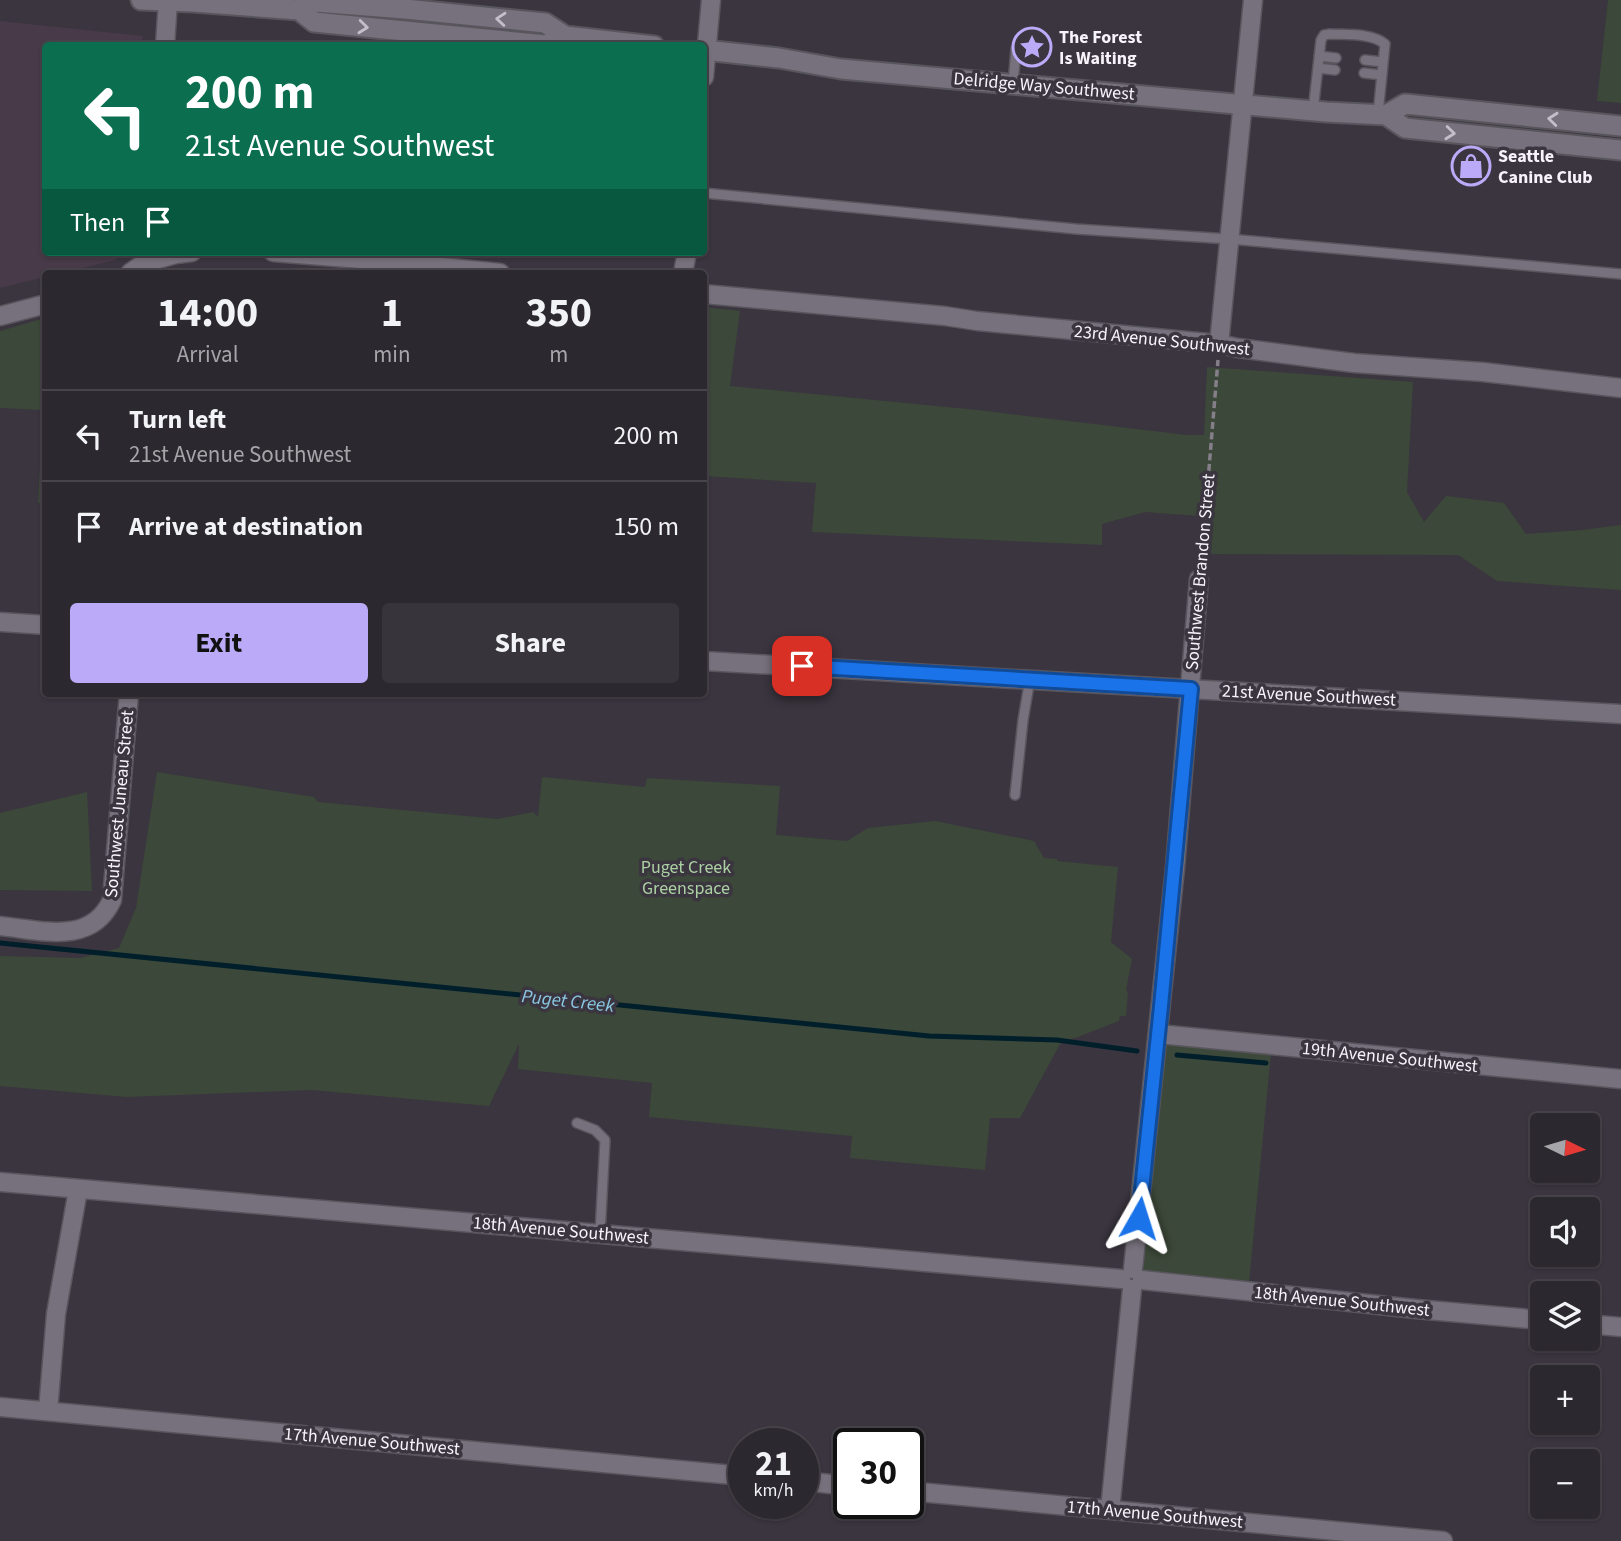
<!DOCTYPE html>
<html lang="en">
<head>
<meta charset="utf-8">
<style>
  body { margin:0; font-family:"Source Sans 3",sans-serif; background:#38343b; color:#f1f3f6; height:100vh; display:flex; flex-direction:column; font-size:26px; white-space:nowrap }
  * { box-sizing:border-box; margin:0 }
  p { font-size:23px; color:#a6a6aa }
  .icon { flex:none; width:38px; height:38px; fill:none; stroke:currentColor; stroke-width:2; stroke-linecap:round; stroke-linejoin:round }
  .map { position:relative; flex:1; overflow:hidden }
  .details { position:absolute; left:42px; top:270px; width:665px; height:427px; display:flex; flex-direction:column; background:#2c282f; border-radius:7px; box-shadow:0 2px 5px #0004,0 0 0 2px #48444b }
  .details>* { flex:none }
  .top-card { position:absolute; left:42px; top:42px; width:665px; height:214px; border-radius:7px; box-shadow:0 2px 5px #0004,0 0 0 2px #48444b; background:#0b6e4f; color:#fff; overflow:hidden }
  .needle { width:46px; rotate:95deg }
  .controls { position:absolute; left:1530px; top:1113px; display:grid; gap:14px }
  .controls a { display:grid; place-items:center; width:70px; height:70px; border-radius:7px; background:#2c282f; box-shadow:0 2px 5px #0004,0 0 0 2px #48444b; font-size:35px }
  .speed { position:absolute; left:728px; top:1428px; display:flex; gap:14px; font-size:35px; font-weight:700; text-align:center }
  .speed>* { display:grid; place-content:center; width:91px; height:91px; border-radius:50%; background:#2c282f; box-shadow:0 2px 5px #0004,0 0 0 2px #48444b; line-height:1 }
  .speed small { font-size:18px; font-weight:400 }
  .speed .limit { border:4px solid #111; border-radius:10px; background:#fff; color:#111 }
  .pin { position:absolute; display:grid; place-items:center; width:60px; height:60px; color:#fff; margin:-30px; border-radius:14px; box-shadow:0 4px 10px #0006 }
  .me { position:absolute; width:77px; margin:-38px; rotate:6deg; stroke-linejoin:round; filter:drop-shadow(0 0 5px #0008) }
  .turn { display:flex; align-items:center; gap:24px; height:147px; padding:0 28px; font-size:32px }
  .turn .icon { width:91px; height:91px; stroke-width:2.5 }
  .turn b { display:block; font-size:49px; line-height:60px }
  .then { display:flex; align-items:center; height:66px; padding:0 28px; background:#0003; gap:14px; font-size:26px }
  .eta { display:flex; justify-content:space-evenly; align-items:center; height:119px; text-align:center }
  .eta b { font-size:42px; font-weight:700; line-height:49px }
  .cta { display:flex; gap:14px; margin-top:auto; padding:14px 28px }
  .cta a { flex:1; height:80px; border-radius:7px; background:#baaaf7; color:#111; font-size:28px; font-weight:700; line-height:80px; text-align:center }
  .cta a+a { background:#38343b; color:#f1f3f6 }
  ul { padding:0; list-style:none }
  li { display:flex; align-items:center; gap:21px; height:91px; padding:0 28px; border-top:2px solid #48444b }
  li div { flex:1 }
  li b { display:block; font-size:26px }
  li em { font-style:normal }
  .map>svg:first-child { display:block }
</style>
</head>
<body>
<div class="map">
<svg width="1621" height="1541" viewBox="0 0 1621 1541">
  <rect width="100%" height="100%" fill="#3a353f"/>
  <path fill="#483a48" d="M0,21L143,36L141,45L46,46V252H117L116,260L62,273H46L45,277L0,288Z"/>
  <path fill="#3c4839" d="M1608,0H1621V103L1597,101Z
    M704,307L740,311L730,386L977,410L1187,435H1204L1207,367L1413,382L1407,492L1424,522L1446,496L1504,503L1526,534L1582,530L1621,525V590L1497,581L1458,555L1198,554L1200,516L1145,512L1102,524V545L812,532L816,483L704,476Z
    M45,318L46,503H38L43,410L0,408V331Z
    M157,772L314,797L318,802L498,819L533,812L538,817L542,777L645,787L647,778L780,786L776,835L847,841L868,828L935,821L1034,841L1044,858L1057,859V861L1118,867L1111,942L1132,959L1126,990L1128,993L1126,1016H1120L1119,1021L1060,1044L1020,1118H990L985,1170L850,1158L852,1136L649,1117L652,1083L518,1069L519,1044L489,1106L312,1090L127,1097L0,1086V956L80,958L119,948L136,908Z
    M87,792L92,891L0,890V813Z
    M1166,1043L1271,1053L1249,1283L1143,1273Z"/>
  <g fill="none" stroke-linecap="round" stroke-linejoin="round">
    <path stroke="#001f2b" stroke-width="5" d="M0,943L929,1036L1057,1040L1137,1051
      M1177,1055L1266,1063"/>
    <defs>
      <path id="service" d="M1319,56L1336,58
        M1365,60L1383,62
        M1318,68L1335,70
        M1364,73L1382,75
        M1013,84L1016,49
        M1313,111L1321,40L1324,35L1330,34C1347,35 1372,33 1385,44L1378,114
        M704,193L1076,229L1229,239L1621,274
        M1015,795L1023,720L1030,679
        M577,1123L595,1130L605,1140L600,1234"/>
      <path id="minor" d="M165,46L168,0
        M704,77L711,0
        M273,252L373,260L500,273
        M130,273L144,263L176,254L192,252
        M683,273L687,252
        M704,294L945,316L977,321L1219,344L1238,348L1354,363L1483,372L1621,388
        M0,316L46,304
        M1219,344L1253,0
        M0,622L46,625
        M704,661L1621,714
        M0,926C41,930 91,946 112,900L129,693
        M1158,1034L1621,1079
        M0,1182L1121,1279
        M1133,1269L1175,868L1199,579
        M1142,1280L1416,1309L1542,1320
        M1587,1324L1621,1327
        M0,1407L744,1476
        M48,1411L56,1314L78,1190
        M803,1481L849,1486
        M908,1491L1443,1541
        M1110,1510L1132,1289"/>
      <path id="secondary" d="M141,0L193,2L299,10L315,2L405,9L545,23L565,36L654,46
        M299,10L314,22L526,43L546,45L565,36
        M704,50L779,58L841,69L1326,112L1386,115L1405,104L1621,126
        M1386,115L1405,128L1621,150"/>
    </defs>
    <use href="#service" stroke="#58555d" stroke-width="12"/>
    <use href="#minor" stroke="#58555d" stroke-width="21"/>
    <use href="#secondary" stroke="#58555d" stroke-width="23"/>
    <path stroke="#847f88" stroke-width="3.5" stroke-dasharray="7 3.5" stroke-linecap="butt" d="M1201,565L1218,360"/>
    <use href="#service" stroke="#76717c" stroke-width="9"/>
    <use href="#minor" stroke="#76717c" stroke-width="18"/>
    <use href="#secondary" stroke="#76717c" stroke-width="19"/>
  </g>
  <defs><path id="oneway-chevron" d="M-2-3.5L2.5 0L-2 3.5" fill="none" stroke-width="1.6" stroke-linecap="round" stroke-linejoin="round" transform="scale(1.75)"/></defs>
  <g stroke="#c3bfc8">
    <use href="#oneway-chevron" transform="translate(501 19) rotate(-175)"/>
    <use href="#oneway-chevron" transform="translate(363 27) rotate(6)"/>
    <use href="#oneway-chevron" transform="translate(1553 119) rotate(-174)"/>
    <use href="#oneway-chevron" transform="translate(1450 133) rotate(6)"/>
  </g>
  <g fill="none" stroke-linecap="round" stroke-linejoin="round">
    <defs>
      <path id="route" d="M802,666L1191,689L1161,1006L1139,1218"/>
    </defs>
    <use href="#route" stroke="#114b97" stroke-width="18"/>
    <use href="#route" stroke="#1a73e8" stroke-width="12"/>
  </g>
  <defs>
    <symbol id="sight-ring" viewBox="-11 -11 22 22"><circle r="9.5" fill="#3a353f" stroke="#baaaf7" stroke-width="1.5"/><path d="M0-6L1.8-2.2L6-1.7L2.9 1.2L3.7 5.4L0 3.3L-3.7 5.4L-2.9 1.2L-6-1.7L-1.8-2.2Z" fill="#baaaf7"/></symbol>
    <symbol id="shop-ring" viewBox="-11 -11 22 22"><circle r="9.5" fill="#3a353f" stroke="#baaaf7" stroke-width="1.5"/><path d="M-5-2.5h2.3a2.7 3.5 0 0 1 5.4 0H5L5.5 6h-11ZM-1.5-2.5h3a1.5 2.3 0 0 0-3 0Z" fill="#baaaf7"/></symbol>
  </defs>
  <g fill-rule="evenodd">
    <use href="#sight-ring" x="1010" y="25" width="44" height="44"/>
    <use href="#shop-ring" x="1449" y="144" width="44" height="44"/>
  </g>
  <g text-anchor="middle" stroke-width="7" stroke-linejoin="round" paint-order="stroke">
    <g font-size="18" font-weight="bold" fill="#f6f3fa" stroke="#3a353f" text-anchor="start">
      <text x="1059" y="43">The Forest<tspan x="1059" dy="21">Is Waiting</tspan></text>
      <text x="1498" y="162">Seattle<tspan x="1498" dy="21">Canine Club</tspan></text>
    </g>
    <g font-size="18" fill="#f6f3fa" stroke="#3a353f">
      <text transform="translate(1044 86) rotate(5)" y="6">Delridge Way Southwest</text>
      <text transform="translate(1162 340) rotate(6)" y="6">23rd Avenue Southwest</text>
      <text transform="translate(1200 572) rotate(-85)" y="6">Southwest Brandon Street</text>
      <text transform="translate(1309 695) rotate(3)" y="6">21st Avenue Southwest</text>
      <text transform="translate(119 804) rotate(-85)" y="6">Southwest Juneau Street</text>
      <text transform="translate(1390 1057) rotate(6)" y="6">19th Avenue Southwest</text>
      <text transform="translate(561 1230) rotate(5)" y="6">18th Avenue Southwest</text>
      <text transform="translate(1342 1301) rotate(6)" y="6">18th Avenue Southwest</text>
      <text transform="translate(372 1441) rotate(5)" y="6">17th Avenue Southwest</text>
      <text transform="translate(1155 1514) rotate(5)" y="6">17th Avenue Southwest</text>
    </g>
    <g font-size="18" fill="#abd1a3" stroke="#3a353f">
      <text x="686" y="873">Puget Creek<tspan x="686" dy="21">Greenspace</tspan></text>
    </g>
    <g font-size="19" font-style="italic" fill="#8bc9e5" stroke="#3a353f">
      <text transform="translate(568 1000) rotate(6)" y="7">Puget Creek</text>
    </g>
  </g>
</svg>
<div class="controls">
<a><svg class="needle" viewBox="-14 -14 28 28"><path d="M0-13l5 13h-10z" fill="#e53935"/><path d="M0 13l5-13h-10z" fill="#a6a6aa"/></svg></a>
<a><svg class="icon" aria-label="sound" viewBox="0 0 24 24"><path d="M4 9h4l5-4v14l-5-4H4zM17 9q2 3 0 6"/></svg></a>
<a><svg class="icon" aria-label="layers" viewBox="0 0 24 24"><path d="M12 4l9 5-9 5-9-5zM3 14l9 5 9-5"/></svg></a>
<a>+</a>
<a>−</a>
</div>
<div class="speed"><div>21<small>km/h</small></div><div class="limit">30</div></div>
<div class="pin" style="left:802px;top:666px;background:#d93025"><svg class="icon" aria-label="arrive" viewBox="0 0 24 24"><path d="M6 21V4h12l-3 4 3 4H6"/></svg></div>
<svg class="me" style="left:1139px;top:1218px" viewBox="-20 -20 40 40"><path d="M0-17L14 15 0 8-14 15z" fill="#1a73e8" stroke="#fff" stroke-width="4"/></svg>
<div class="top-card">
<div class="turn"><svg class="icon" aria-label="left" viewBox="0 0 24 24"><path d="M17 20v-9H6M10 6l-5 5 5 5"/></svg><div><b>200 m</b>21st Avenue Southwest</div></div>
<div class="then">Then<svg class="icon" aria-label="arrive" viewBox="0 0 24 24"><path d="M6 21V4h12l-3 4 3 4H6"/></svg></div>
</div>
<section class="details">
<div class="eta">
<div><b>14:00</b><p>Arrival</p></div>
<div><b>1</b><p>min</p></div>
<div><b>350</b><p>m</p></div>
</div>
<ul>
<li><svg class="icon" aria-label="left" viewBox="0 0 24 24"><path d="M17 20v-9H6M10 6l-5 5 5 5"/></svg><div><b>Turn left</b><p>21st Avenue Southwest</p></div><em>200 m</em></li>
<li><svg class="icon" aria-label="arrive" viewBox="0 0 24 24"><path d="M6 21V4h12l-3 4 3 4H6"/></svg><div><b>Arrive at destination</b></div><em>150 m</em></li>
</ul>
<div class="cta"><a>Exit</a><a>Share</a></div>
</section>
</div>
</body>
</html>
